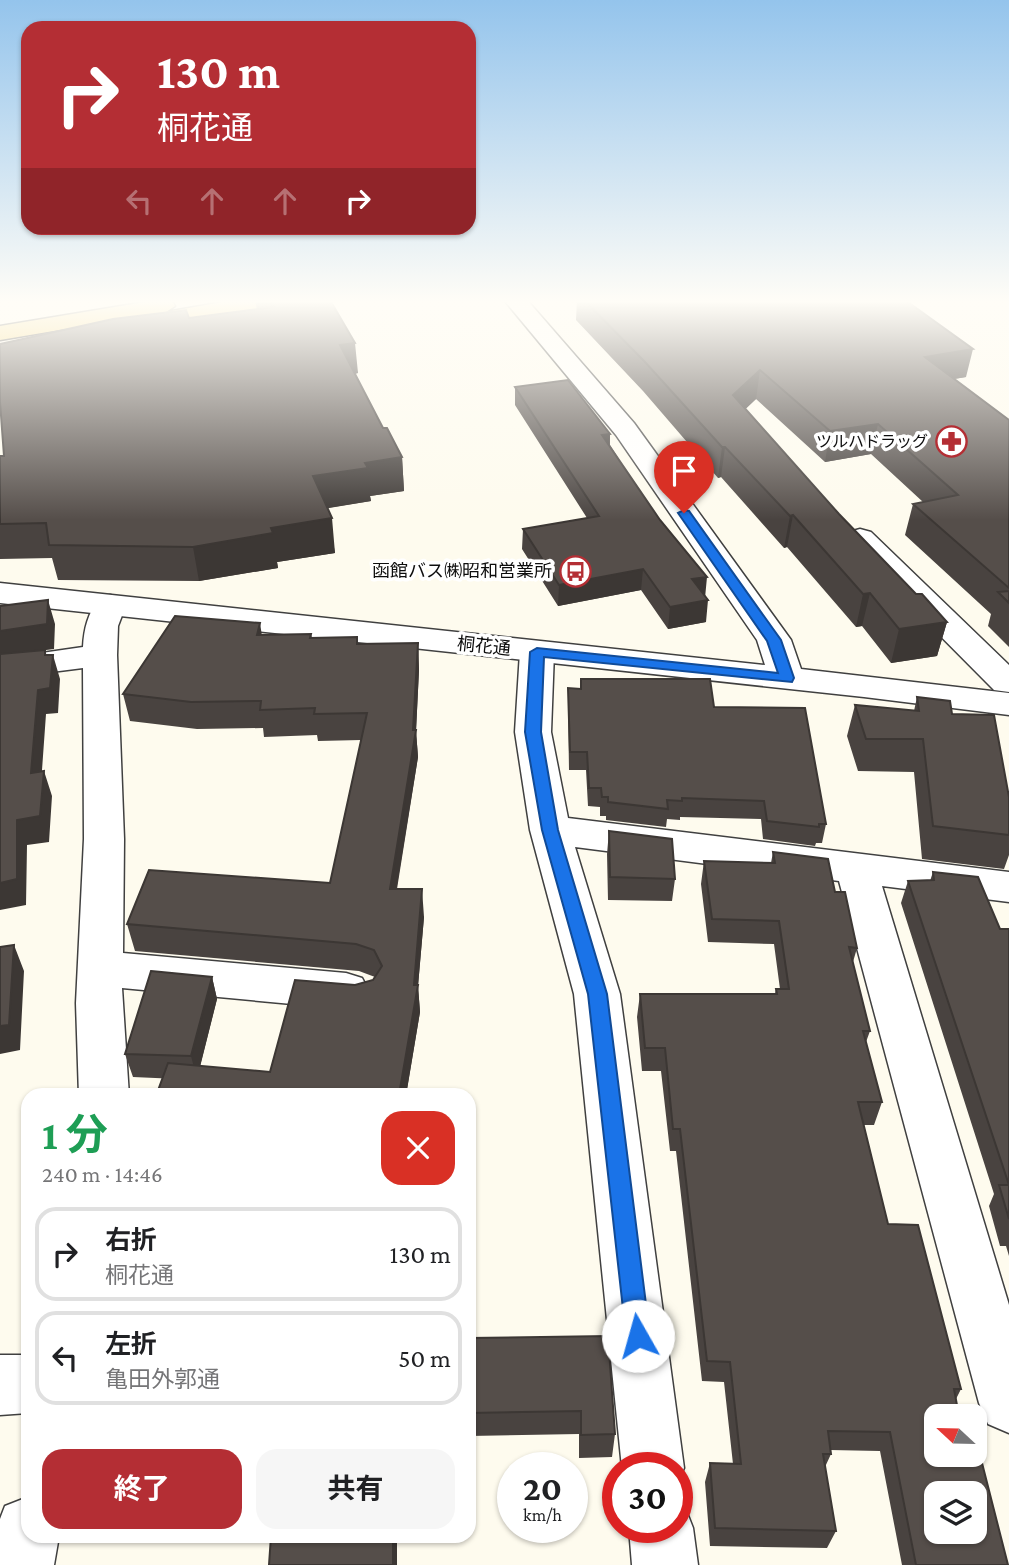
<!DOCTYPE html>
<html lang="ja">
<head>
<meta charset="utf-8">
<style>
  body { margin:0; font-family:"Crimson Pro","Noto Sans JP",serif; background:#f6f6f6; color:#202124; height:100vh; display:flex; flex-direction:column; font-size:26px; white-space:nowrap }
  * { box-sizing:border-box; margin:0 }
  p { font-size:23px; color:#757577 }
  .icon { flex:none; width:38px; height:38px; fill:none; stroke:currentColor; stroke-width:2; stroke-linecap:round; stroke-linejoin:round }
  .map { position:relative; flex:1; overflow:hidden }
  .details { position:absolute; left:21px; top:1088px; width:455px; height:455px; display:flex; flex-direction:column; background:#fff; border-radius:21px; box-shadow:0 2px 5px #0004 }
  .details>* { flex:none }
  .hud { position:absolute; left:21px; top:21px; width:455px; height:214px; border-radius:21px; box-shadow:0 2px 5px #0004; background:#b42e34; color:#fff; overflow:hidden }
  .needle { width:46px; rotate:292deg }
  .tools { position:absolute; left:924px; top:1404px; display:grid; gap:14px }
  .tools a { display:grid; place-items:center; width:63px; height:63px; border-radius:14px; background:#fff; box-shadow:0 2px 5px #0004; font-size:35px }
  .speed { position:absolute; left:497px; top:1452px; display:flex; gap:14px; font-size:35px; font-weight:700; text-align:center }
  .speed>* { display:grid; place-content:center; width:91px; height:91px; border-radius:50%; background:#fff; box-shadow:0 2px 5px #0004; line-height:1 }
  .speed small { font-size:18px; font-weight:400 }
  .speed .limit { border:10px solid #d22; background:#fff; color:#111 }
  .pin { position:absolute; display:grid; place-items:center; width:60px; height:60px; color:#fff; margin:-72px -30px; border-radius:50% 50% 50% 0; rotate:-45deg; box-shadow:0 0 7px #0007 }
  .pin .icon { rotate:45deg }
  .me { position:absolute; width:77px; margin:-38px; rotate:353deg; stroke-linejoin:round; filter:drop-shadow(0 0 5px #0008) }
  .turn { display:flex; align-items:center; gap:24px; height:147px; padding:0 21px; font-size:32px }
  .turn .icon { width:91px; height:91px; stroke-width:2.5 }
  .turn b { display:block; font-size:49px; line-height:60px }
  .lanes { display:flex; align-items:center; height:66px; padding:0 21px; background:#0003; justify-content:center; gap:35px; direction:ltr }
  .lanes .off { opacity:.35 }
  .round { display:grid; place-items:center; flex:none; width:74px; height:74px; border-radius:21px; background:#f6f6f6 }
  .summary { display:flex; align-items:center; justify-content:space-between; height:119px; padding:0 21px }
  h1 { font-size:42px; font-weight:700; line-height:52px; color:#1e9e55 }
  .button { display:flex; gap:14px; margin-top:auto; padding:14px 21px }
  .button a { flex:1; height:80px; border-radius:21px; background:#b42e34; color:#fff; font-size:28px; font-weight:700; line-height:80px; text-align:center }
  .button a+a { background:#f6f6f6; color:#202124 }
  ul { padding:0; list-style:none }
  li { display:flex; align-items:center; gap:21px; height:94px; margin:0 14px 10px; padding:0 7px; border:4px solid #e0e0e0; border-radius:21px }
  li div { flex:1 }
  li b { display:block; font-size:26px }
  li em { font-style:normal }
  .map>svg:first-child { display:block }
</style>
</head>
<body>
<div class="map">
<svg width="1009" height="1565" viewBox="0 0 1009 1565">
  <rect width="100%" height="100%" fill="#fefbee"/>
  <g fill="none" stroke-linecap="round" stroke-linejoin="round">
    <defs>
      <path id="minor" d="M860,529L871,532L1009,665V692L994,690L849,544L845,538L849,532Z
        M110,595L121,598L126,605L118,626L117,655L124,839L123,953L346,973L362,978L369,991L362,1004L346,1009L122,988L129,1096H79L76,1003L84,839L83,668L4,678L0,677V659L83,647C84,628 88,614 99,598Z
        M537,642L549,645L554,652L551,732L568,818L1009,872V902L882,886L1009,1305V1433L988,1424L979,1403L839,881L575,847L620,994L684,1468L677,1484V1468H622L574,994L530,830L515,732L520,652L525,645Z
        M0,1355H28V1413L0,1415Z
        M28,1497V1536H59L54,1565H0V1519L5,1506Z
        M677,1503L684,1505L693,1528L698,1565H632L629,1528H677Z"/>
      <path id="tertiary" d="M504,300H527L634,423L791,640L801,669L1009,693V715L864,697L0,603V583L765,665L757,640L616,435Z"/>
      <path id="primary" d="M157,300L172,301L175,306L166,312L234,300H287L284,305L276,307L137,331L129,329L126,324L129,319L137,317L0,340V326Z"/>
    </defs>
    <use href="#minor" stroke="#404040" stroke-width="3"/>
    <use href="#tertiary" stroke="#404040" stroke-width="3"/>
    <use href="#primary" stroke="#1e1e1e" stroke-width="3"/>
    <use href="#minor" fill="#fff" fill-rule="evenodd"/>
    <use href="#tertiary" fill="#fff" fill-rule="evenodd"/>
    <use href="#primary" fill="#f0d06c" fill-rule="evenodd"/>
  </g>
  <path fill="#494340" d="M255,300H330L358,373L355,374L383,428L402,457L404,491L370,496L371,501L327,508L335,553L277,562L278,568L199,581L58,580L52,558L0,559V456H4L189,318L257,310Z
    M577,300H905L966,377L954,379L1009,420V647L988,626L991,614L905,535L913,504L923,502L871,454L825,462L756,399L745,409L839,514L916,594L947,622L937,656L891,663L862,626L856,627L787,547L784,548L721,477L718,478L643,391L576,320Z
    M515,387L610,434V445L705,596L706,622L668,629L641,590L558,606L522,549L523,529L587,518L515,405Z
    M311,634L312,638L358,644L418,643L419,670L416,731L418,757L397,889L424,917L418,986L420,1012L407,1089L133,1077L125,1054L212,977L217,999L200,1066L270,1072L355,985L373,980L375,977L359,971L135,951L127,924L330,883L361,740L318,741L317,735L264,737L263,728L197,729L130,721L123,694L261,635Z
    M581,679L714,707L826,824L822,843H816L815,846L763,839L761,819L680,817V820L667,819L666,827L606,820V816H600V807L588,806L586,770H569L568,706V688L580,689Z
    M917,697L952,714L1009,797V855L1004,869L922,859L914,772L858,771L847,736L855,705L914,711Z
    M609,831L675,879L672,901L608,900L607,854Z
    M773,852L835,892L857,948L853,962L870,1031L866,1042L882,1102L874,1125H864L888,1224L961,1389L956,1399L969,1463L1008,1565H902L880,1451L830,1450L831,1454L825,1467L836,1531L827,1548L710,1546L705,1482L710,1463L733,1464L724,1382L702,1381L676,1151H670L661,1071H642L637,1017L640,994H775L776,989H780L774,944L708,942L701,884L704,861L771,863Z
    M933,872L1000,929H1009V1256L1006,1246H1000L989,1206L994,1194L901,903L908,881H930Z
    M469,1338L615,1434L612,1457L579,1458V1434L469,1436Z"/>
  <path fill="#3c3734" d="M355,343L358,373L343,375L340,345Z
    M973,349L966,377L918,385L925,357Z
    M760,370L756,399L729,425L733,395Z
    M878,424L871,454L825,462L830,431Z
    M610,434L609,453L602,435Z
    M722,447H725L721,477L718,478Z
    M402,457L404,491L370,496L371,501L317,510L313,476L365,463Z
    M793,515L787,547L784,548L790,516Z
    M332,518L335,553L277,562L278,568L199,581L193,547L271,528Z
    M643,569L641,590L558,606L559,585Z
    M707,577L705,598L692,579Z
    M870,593L862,626L856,627L863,594Z
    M48,600L55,624L54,649L0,656V631Z
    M708,600L706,622L668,629L670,607Z
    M947,622L937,656L891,663L899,629Z
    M260,623L264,649L257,635Z
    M418,643L419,670L416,731L418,757L392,916L390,889L413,730Z
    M45,650L51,670L53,655L60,679L58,713L46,714L40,798L31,773L38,690Z
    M44,771L52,796L49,842L27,845L26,905L0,910V883L17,820Z
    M422,889L424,917L418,986L420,1012L406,1096L400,1089L414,985Z
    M14,945L24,971L20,1050L0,1054V1026Z
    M212,977L217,999L197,1079L191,1056Z
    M393,1536H397V1565H393Z"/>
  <path fill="#554e4a" stroke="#3c3734" stroke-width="2" fill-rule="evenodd" d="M268,300H330L355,343L340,345L383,428H387L402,457L365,463L368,468L313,476L332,518L271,528L273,533L193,547L49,545L46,523L0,524V456H4L0,402V344L113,319L186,310L189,318L274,307Z
    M584,300H905L973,349L925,357L1009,420V588L913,504L958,495L878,424L830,431L760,370L733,395L839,514L916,594H922L947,622L899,629L870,593L863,594L793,515L790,516L725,447H722L645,362Z
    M568,380L610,434L602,435L660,520L707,577L692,579L708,600L670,607L643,569L559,585L523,529L599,516L515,387Z
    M1009,591V603L998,592Z
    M48,600L47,624L0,631V606Z
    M175,616L260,623L257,635L311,634L310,638L357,637V644L418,643L413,730H416L390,889H422L414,985H418L400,1089L419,1090L418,1096H156L168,1063L270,1072L295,980L355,985L373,980L382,966L374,950L356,944L127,924L149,870L330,883L367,713L314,714L315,708L260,710L261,701L191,702L123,694Z
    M45,650V655H53L50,688L38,690L31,773L44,771L40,816L17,820V879L0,883V654Z
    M581,679H710L714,707L805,708L826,824H819V827L767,821L764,801L682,798V801L667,800L668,809L608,802V797H602L601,788H589L587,752H570L568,688L581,689Z
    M917,697L950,701L952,714L994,715L1009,797V835L933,826L923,739H866L855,705L919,711Z
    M609,831L672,839L675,879L610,877Z
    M773,852L828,859L835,892H845L857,948L849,947L870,1031H863L882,1102H858L888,1224L918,1225L961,1389H954L959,1416H936V1454H967L969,1463H982L1008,1565H916L890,1432L828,1431L831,1454H823L836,1531L715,1528L710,1463L741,1464L730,1362L707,1361L680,1129H673L665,1048H645L640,994H777L776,989H789L779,921L712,919L704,861L775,863ZM936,1493H975V1531H936Z
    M933,872L978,877L1000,929H1009V1219L999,1185H1009L908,881L934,880Z
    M14,945L9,1025L0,1026V947Z
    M151,971L212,977L191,1056L125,1054Z
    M608,1336L615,1434L581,1435V1411L469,1413V1338Z
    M271,1536H393V1565H269Z"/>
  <linearGradient id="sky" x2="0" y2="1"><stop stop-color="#94c4ec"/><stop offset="0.58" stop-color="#fffdf7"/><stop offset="1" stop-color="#fffdf7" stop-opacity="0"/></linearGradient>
  <rect width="1009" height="520" fill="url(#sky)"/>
  <path fill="#1a73e8" stroke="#114b97" stroke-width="2" d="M684,510L689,511L781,640L794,678L792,682L544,657L541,732L558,830L607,994L650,1336L646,1345L638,1348L629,1345L626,1336L588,994L542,830L525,732L530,652L537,648L778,673L767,641L678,513Z"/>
  <defs>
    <symbol id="pharmacy-ring" viewBox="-11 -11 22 22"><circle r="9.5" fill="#fff" stroke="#b42e34" stroke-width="1.5"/><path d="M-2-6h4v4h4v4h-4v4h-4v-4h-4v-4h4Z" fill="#b42e34"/></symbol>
    <symbol id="bus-ring" viewBox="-11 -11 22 22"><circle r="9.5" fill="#fff" stroke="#b42e34" stroke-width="1.5"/><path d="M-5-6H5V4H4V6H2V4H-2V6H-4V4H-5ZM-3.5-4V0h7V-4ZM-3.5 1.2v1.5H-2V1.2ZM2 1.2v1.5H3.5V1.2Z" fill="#b42e34"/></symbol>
  </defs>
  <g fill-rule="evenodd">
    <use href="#pharmacy-ring" x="934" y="424" width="35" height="35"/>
    <use href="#bus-ring" x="558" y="554" width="35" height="35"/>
  </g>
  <g text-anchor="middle" stroke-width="7" stroke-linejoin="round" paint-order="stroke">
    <g font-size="16" fill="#0d0d0d" stroke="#fff" text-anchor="end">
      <text x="928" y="447">ツルハドラッグ</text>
    </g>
    <g font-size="18" fill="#0d0d0d" stroke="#fff" text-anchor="end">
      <text x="552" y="577">函館バス㈱昭和営業所</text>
    </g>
    <g font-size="18" fill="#0d0d0d" stroke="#fff">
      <text transform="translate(484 646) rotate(6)" y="6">桐花通</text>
    </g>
  </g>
</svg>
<div class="tools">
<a><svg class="needle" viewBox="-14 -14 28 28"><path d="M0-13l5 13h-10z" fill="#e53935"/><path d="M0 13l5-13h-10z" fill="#757577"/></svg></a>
<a><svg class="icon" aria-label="layers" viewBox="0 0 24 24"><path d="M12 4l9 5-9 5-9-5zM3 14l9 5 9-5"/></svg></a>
</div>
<div class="speed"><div>20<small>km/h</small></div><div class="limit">30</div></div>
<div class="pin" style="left:684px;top:513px;background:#d93025"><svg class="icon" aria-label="arrive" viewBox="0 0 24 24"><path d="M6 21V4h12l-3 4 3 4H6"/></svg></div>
<svg class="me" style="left:638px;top:1336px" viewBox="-20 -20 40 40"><circle r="19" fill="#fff"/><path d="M0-13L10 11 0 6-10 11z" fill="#1a73e8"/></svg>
<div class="hud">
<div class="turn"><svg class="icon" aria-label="right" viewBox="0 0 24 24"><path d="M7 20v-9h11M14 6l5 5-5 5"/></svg><div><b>130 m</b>桐花通</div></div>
<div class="lanes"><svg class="icon off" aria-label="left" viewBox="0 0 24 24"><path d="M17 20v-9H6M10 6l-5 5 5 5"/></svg><svg class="icon off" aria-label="ahead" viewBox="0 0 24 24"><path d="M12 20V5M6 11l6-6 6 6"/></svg><svg class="icon off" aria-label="ahead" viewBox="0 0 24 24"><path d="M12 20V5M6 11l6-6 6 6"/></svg><svg class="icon" aria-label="right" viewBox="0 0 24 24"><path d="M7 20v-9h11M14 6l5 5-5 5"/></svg></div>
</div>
<section class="details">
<div class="summary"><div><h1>1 分</h1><p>240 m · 14:46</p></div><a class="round" style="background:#d93025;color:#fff"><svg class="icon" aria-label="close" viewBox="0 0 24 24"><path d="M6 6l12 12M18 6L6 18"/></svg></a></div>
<ul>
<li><svg class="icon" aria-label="right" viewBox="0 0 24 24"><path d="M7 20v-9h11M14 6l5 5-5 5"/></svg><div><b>右折</b><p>桐花通</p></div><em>130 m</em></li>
<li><svg class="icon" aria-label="left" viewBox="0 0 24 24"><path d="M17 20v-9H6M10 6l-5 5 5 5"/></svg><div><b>左折</b><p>亀田外郭通</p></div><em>50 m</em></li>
</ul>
<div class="button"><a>終了</a><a>共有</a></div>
</section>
</div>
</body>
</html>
